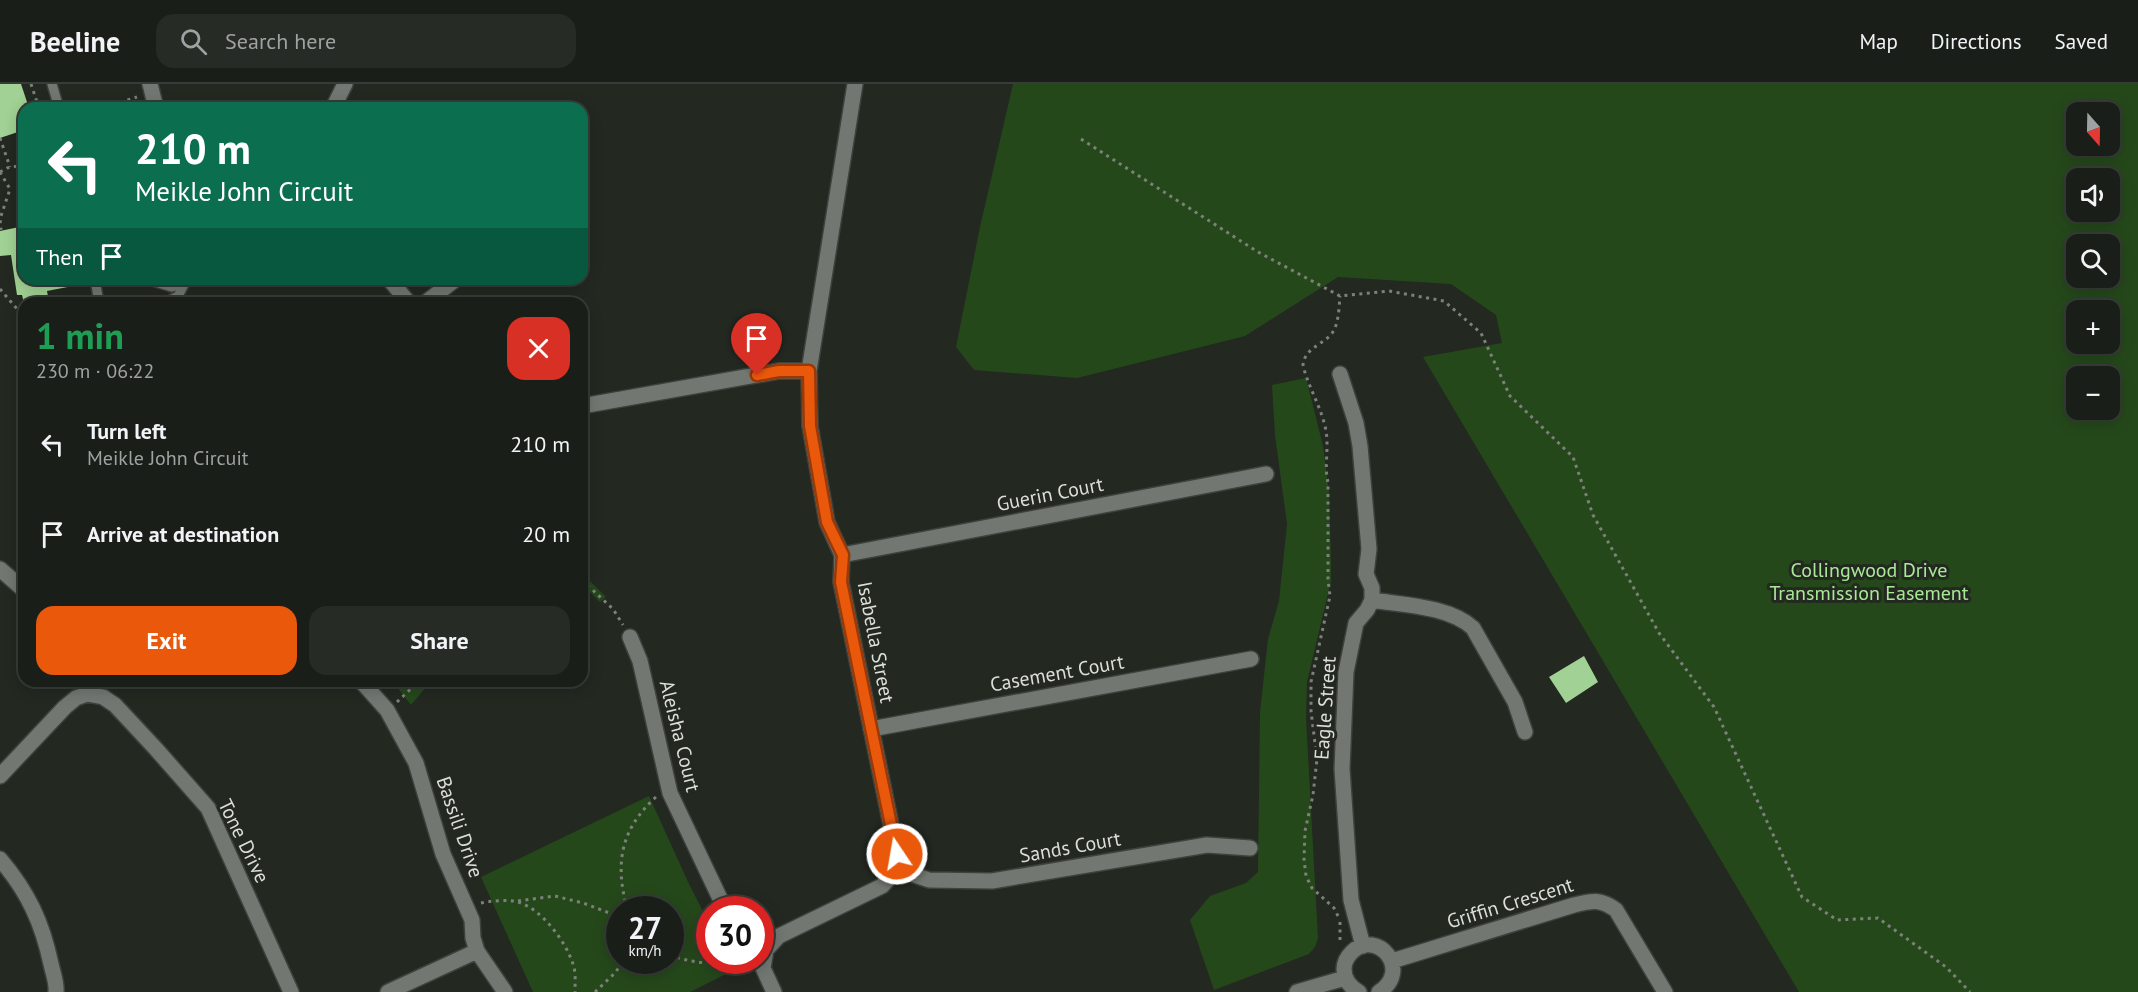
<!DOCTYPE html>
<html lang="en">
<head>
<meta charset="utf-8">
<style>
  body { margin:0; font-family:"PT Sans",sans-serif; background:#272b26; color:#f1f3f6; height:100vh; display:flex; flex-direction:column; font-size:22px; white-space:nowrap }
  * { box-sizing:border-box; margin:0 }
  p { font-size:20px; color:#9fa2a2 }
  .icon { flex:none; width:33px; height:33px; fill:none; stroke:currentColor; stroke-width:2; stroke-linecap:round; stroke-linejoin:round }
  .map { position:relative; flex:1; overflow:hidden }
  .sheet { position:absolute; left:18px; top:213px; width:570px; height:390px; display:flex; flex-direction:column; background:#1a1e19; border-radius:18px; box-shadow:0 3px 15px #0003,0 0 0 2px #383c38 }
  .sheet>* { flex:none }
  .banner { position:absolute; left:18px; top:18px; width:570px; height:183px; border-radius:18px; box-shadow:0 3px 15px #0003,0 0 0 2px #383c38; background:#0b6e4f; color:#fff; overflow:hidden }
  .needle { width:39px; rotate:160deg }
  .fabs { position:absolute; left:2066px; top:18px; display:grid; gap:12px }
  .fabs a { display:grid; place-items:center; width:54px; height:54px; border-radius:12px; background:#1a1e19; box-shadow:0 3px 15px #0003,0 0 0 2px #383c38; font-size:30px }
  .speed { position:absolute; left:606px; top:812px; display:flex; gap:12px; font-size:30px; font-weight:700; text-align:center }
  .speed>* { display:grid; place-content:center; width:78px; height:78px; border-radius:50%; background:#1a1e19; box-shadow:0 3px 15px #0003,0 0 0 2px #383c38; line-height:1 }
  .speed small { font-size:15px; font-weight:400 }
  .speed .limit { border:9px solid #d22; background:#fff; color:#111 }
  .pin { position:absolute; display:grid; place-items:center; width:51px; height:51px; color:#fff; margin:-62px -26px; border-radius:50% 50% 50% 0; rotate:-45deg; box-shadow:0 0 6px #0007 }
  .pin .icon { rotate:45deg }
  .me { position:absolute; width:66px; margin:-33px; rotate:348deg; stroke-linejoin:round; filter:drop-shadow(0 0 4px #0008) }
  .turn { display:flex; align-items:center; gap:21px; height:126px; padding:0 18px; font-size:27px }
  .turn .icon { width:78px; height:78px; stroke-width:2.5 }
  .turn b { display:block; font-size:42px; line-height:51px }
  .then { display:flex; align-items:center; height:57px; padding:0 18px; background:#0003; gap:12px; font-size:22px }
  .round { display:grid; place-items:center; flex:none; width:63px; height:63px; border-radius:18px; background:#272b26 }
  .headline { display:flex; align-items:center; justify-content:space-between; height:102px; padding:0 18px }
  h1 { font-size:36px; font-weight:700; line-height:45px; color:#1e9e55 }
  .button { display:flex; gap:12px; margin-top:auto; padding:12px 18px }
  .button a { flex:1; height:69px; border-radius:18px; background:#ea580c; color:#fff; font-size:24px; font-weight:700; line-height:69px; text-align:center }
  .button a+a { background:#272b26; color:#f1f3f6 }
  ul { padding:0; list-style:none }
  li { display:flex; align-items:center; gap:18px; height:90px; padding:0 18px }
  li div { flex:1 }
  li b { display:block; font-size:22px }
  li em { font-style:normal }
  header { display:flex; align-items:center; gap:36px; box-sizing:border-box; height:84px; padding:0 30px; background:#1a1e19; border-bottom:2px solid #383c38 }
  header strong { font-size:28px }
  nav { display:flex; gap:33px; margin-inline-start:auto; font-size:21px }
  .search { width:420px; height:54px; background:#272b26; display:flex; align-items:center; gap:15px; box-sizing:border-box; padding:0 21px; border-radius:18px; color:#9fa2a2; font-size:22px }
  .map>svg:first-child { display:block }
</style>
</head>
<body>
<header>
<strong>Beeline</strong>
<div class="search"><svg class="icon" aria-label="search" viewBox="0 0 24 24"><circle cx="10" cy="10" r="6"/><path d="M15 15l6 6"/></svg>Search here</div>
<nav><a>Map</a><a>Directions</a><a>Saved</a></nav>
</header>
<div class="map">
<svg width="2138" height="908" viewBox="0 0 2138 908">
  <rect width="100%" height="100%" fill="#232821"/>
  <path fill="#25481b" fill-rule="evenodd" d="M1013,0H2138V908H1799L1423,273L1502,259L1496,231L1451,200L1338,193L1245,252L1077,294L974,286L956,263L980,143ZM2076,28H2109V62H2076ZM2076,94H2109V128H2076ZM2076,160H2109V194H2076ZM2076,226H2109V260H2076ZM2076,292H2109V326H2076Z
    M1306,294L1323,362L1329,408L1331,478V497L1307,598L1306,634L1318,854L1315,863L1309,870L1214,906L1190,836L1210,812L1246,799L1258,788L1260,628L1268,555L1279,517L1287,440L1275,351L1272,301Z
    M582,489L606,513L600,518L582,500Z
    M392,597H431L411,621Z
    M649,712L689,800L709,839L710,876H731L736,885L690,908H533L481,793ZM620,825H670V876H620Z"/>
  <path fill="#a1d194" d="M0,0H21L29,24H24V46L0,54Z
    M24,142V195H77L78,201L47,207L49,218L24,219L22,211H17L11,171L0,172V147Z
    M1584,572L1598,598L1566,619L1549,593Z"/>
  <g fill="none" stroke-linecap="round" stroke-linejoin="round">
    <defs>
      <path id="lane" d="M52,0L59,24
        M95,195L99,219
        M164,219L178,212L187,195"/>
      <path id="street" d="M150,0L156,24
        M333,24L345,0
        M156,195L172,200L186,195
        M389,195L409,219
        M425,219L456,195
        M1340,290L1356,339L1360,362L1369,465L1366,490L1372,504V516L1367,526L1356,539L1346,588L1342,685L1351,816L1363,862
        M582,322L779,287H809
        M842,471L1266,390
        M0,485L24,506
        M1372,516C1403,521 1449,522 1473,544L1515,618L1525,648
        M630,553L640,577L670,709L725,825
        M85,597L87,610L103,613L115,621L156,665L208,724L291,908
        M361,597L387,626L416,679L443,770L472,836L473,854L477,867L505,908
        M871,645L1251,575
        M0,692L65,623L76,614L87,610
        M0,775C28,808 42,838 51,880C53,889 57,899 56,908
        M897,785L929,796L992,797L1207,761L1250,764
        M1392,877L1574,821C1593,816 1601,815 1616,826L1665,908
        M388,908L477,867
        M774,908L763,884L766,866L779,852L882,802L897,785V770L841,498L842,471L827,438L810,342L809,287L855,0
        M1297,908L1345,894
        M1359,908C1350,903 1344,895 1344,885C1344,879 1347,873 1352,868C1377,844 1413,886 1379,908"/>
    </defs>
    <use href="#lane" stroke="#3e413d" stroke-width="12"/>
    <use href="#street" stroke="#3e413d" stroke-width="18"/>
    <path stroke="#7d817c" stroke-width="3" stroke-dasharray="3 4.5" stroke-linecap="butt" d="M31,0L39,24
      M115,24L124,17L137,13
      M0,54L10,83
      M1081,55L1258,168L1340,212L1389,207L1444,217L1481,249L1510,312L1573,373L1593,431L1659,549L1714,623L1802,813L1837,836L1878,834L1946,883L1970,908
      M0,88L10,105L0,135L1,146
      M0,88L7,84L24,81
      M0,205L24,233
      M582,496L613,525L623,541
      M397,618L419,597
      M518,817L555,812L583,819L620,833
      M481,819C490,817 509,815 518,818C542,825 566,858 573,880C576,888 575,899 575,908
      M627,825C615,779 620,746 656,713
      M1338,832L1334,824L1312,804L1306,792L1304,775L1305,747L1313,711L1317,675L1311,627V598L1330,512L1328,495V398C1324,384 1329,364 1326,347C1322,324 1308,303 1303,281C1305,262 1327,260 1334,246C1339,236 1339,223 1340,212
      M1340,838V858
      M670,871C688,878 714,882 732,876
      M595,908L615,889L624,876"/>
    <use href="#lane" stroke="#727871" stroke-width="9"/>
    <use href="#street" stroke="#727871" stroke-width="15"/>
  </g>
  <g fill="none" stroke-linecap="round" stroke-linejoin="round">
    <defs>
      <path id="route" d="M757,291L779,287H809L810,342L827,438L843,471L841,498L897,770"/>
    </defs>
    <use href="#route" stroke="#983908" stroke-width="15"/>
    <use href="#route" stroke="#ea580c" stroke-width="10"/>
  </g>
  <g text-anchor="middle" stroke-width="6" stroke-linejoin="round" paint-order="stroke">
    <g font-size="20" fill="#dbdeda" stroke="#232821">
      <text transform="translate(1050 410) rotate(-11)" y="7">Guerin Court</text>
      <text transform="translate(876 558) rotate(79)" y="7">Isabella Street</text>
      <text transform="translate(1057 589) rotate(-10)" y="7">Casement Court</text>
      <text transform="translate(1325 624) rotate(-86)" y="7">Eagle Street</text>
      <text transform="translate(680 652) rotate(76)" y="7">Aleisha Court</text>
      <text transform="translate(460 743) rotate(71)" y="7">Bassili Drive</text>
      <text transform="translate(244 757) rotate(64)" y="7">Tone Drive</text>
      <text transform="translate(1070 763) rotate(-10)" y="7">Sands Court</text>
      <text transform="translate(1510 819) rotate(-17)" y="7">Griffin Crescent</text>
    </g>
    <g font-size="20" fill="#a8e996" stroke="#232821">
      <text x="1869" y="493">Collingwood Drive<tspan x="1869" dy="23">Transmission Easement</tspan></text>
    </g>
  </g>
</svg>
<div class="fabs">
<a><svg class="needle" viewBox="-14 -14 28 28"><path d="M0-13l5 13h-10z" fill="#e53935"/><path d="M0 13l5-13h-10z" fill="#9fa2a2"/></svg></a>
<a><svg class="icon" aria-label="sound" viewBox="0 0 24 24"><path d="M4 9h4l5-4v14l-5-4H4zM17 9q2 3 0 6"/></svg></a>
<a><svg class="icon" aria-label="search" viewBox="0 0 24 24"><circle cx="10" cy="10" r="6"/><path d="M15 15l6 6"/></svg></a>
<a>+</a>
<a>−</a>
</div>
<div class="speed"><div>27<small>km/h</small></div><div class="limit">30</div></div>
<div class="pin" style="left:757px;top:291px;background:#d93025"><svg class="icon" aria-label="arrive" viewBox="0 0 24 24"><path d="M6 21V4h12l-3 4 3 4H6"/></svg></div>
<svg class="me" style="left:897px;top:770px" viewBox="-20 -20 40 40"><circle r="17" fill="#ea580c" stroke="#fff" stroke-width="3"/><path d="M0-11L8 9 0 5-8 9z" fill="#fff"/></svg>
<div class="banner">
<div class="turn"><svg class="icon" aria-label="left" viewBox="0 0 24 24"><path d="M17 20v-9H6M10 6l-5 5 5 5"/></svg><div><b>210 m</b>Meikle John Circuit</div></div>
<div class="then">Then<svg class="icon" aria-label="arrive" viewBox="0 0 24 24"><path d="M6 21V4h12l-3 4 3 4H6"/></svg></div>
</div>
<section class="sheet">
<div class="headline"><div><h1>1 min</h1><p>230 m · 06:22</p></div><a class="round" style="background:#d93025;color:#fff"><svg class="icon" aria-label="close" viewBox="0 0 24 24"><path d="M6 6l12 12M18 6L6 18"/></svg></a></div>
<ul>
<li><svg class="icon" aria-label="left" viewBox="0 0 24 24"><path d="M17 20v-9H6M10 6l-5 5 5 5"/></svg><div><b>Turn left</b><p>Meikle John Circuit</p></div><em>210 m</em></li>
<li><svg class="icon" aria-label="arrive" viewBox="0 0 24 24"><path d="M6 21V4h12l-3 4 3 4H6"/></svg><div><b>Arrive at destination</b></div><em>20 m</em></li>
</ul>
<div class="button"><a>Exit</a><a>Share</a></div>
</section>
</div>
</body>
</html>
